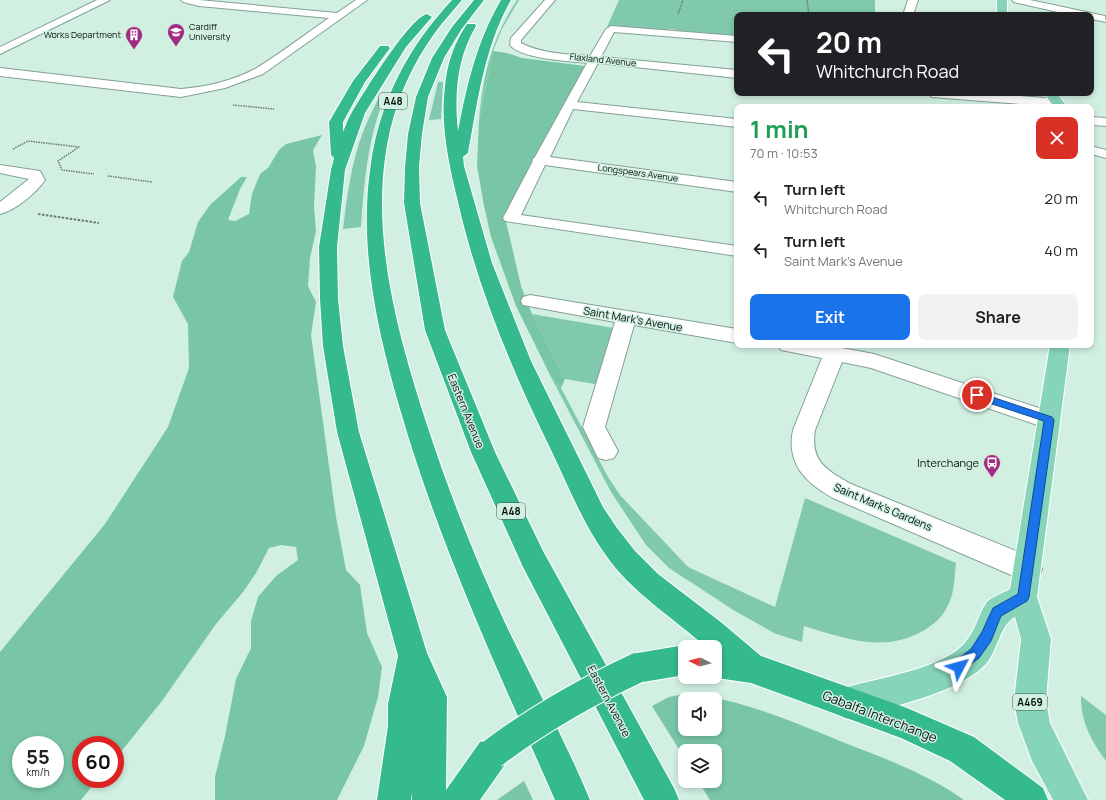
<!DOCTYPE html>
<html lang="en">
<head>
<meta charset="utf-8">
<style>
  body { margin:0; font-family:Manrope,sans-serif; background:#f2f2f2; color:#202124; height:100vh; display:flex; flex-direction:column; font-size:15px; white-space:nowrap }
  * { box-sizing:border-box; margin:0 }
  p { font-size:13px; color:#757577 }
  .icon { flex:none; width:22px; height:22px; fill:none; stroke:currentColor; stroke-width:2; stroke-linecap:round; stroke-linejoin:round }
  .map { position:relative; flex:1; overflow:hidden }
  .panel { position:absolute; left:734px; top:104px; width:360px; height:244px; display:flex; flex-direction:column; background:#fff; border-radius:8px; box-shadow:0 2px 6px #0003 }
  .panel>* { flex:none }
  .banner { position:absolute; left:734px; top:12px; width:360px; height:84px; border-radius:8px; box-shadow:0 2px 6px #0003; background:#202124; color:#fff; overflow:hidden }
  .needle { width:26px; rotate:276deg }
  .buttons { position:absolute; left:678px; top:640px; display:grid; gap:8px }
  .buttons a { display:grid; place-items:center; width:44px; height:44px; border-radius:8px; background:#fff; box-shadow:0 2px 6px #0003; font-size:20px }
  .speed { position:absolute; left:12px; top:736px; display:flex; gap:8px; font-size:20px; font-weight:700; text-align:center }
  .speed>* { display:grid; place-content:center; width:52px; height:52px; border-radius:50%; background:#fff; box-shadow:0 2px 6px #0003; line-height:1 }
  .speed small { font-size:10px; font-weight:400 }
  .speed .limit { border:6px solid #d22; background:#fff; color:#111 }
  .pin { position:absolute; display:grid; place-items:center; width:34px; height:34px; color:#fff; margin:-17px; border:2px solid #fff; border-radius:50%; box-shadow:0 1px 4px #0007 }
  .me { position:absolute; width:44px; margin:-22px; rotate:51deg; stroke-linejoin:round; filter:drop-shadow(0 0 3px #0008) }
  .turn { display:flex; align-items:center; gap:14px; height:84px; padding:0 16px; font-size:18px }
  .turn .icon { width:52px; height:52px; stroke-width:2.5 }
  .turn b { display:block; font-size:28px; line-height:34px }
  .round { display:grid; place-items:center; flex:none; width:42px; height:42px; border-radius:8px; background:#f2f2f2 }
  .headline { display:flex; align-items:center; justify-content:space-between; height:68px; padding:0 16px }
  h1 { font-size:24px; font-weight:700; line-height:30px; color:#1e9e55 }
  .button { display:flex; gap:8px; margin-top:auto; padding:8px 16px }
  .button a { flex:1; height:46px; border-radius:8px; background:#1a73e8; color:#fff; font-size:16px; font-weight:700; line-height:46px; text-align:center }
  .button a+a { background:#f2f2f2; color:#202124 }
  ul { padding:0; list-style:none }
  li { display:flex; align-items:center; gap:12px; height:52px; padding:0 16px }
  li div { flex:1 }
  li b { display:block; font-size:15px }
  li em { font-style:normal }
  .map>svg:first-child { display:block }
</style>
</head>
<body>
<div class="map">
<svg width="1106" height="800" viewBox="0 0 1106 800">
  <rect width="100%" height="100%" fill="#d1f0e2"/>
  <path fill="#81c9ac" d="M517,0H519L502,29L493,51L479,121C483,75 491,40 517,0Z
    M619,0H875V15H737V37L681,33L678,30L669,29L666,31L607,27Z
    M438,82H443L441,119L429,120Z
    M381,93H386C368,137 364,181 361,227L343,229C347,196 351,164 363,132C368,119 375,106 381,93Z
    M532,314L614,328L601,381L595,384L565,379Z
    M551,377L561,388L608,477L620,495L688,567L775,607L805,498L956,563C954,578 955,594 947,607C942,618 932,626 921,632C882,653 843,638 804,626L802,642L776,634L735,611L669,568L646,545L611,492Z
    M1081,696L1106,715V761C1091,740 1081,723 1081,696Z"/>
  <path fill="#79c6a7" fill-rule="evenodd" d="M493,51L507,53L522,58L585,66L505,217L521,286L532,314L565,379L561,388L551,377L516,306L491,237L484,206L477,166L479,121Z
    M322,135L313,150L316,167L314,207L316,231L310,258L308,286L316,302L311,335L336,517L346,570L360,585L367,633L382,667L378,697L364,746L337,800H215V777L225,736L236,679L251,648V621L258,597L276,576L298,560L296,547L281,545L269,548L256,573L243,592L216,624L162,701L115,759V745H81V779H98L81,800H0V652L105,524L168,427L189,368L188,324L173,297L182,261L189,252L198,222L210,205L241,177H247L240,189L228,220L235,221L249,214L252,194L258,179L261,173L268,168L279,150L286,144ZM21,745H55V779H21Z
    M689,693C744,701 789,720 840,741C883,758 926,773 964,800H710L698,781H715V751H685V759L652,706L669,697ZM685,699H715V729H685Z
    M524,781L533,800H497Z"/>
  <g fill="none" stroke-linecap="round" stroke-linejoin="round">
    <defs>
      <path id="minor" d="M97,0H110L0,54V47Z
        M181,0H199L337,13L356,0H367L263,74L225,88L181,97L0,76V68L181,89C206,87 232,81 255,69C280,54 304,35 329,18L199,6L183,2Z
        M545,0H555L521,40V43C542,54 568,54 590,56L606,29L611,26L737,36V42L614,32L601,57L737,70V78L598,63L577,102L737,119V127L573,109L550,157L737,182V192L545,165L521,215L737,246V256L505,221L503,218L533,161L532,160L535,157L587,63C569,61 521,59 510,45L511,38Z
        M908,0H918L913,15H903Z
        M1012,0H1030L1105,16L1106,22L1091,19V15H1071L1014,2Z
        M926,93H980L1058,99L1064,103L1058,107L932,97Z
        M1091,117L1106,118V126L1091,125Z
        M1091,146L1106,150V158L1091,154Z
        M0,165L40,171L45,180C36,193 16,210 0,214V202L29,179L0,173Z
        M530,295L737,329V343L634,325L605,427L618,451L614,458L606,460L598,458L583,427L615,322L523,305L521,301L523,297Z
        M778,345H826L874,354L1057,414L1060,420L1057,426L1049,429L871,368L842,362L815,430C810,461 826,470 851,484L1038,560L1042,569L1038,578L1028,581L1018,578L833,498C806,483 786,464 793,430L822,358L781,350Z"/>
      <path id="major" d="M997,0H1007V15H997Z
        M1044,93H1057L1067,107H1054Z
        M1050,345H1070L1037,597L1051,639L1046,701L1050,723L1088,800H1053L1032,761L1018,723L1014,701L1021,639L1015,617C999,626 998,651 985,665C957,694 886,708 847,719L836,714L831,703L836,692L847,687C880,678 940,669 964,644C975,632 978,616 986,603C991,597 1004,593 1010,589Z"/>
      <path id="highway" d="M452,0H462C454,10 445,19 437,30C420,53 406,79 397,106C362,211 395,327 428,428C450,495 476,561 506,625C534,683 565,740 590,800H555C498,671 439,544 400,409C377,330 358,245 371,163C380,100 409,46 452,0Z
        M474,0H484L461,30L444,58L428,97L422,134L419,167L420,203L445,330L495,452L543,551L674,788L679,800H644L523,567L471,452L425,330L404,203L405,167L408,134L416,97L432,58L452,27Z
        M501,0H511C484,48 478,100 468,153L463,157L464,166L492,263L531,361L603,507L617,528L635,551L658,574L722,623L761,656L907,708L974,737L1043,788L1048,800H1005L950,761L901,738L751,683L710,677H715V647H706C671,616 632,593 605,554C582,522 568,485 551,450C512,370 478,289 458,202C449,165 440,125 445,86C447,64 454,43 467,24H475L476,26C457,58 454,94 458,131C467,84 477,41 501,0Z
        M427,14L432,17L406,47L365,113L345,170L337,247L338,299L343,346L359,432L427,653L447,697L446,790L480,742L492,738L504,742L508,754L504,766L480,800H412V792L411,800H377L388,726V704L398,656L337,432L323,346L320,299L319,247L331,170L334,158L331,155L329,122L353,81L380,46H388L390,48L365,82L343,122V132C346,125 348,118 352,112C363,94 409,18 427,14Z
        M685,645L690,647H685V675L637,683L626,679L622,668L626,657L637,653Z"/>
    </defs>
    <use href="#minor" stroke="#84a094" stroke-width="2"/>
    <use href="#major" stroke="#fff" stroke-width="2"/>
    <use href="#highway" stroke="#fff" stroke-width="2"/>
    <path stroke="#687c73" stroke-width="1.5" stroke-dasharray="1.5 1" stroke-linecap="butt" d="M807,0L809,15
      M678,14L683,0
      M233,105L274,109
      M13,149L28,141L79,147L58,161L62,170L94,174
      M108,176L152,182"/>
    <path stroke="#687c73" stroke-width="2" stroke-dasharray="2.5 1.5" stroke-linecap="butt" d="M38,214L99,223"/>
    <use href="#minor" fill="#fff" fill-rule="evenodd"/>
    <use href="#major" fill="#86d5bb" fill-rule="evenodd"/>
    <use href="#highway" fill="#35b98e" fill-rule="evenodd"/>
    <defs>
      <path id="highway-bridge" d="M492,754C537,720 586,692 637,668"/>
    </defs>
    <use href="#highway-bridge" stroke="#fff" stroke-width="32" stroke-linecap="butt"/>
    <use href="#highway-bridge" stroke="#35b98e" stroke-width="30"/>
  </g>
  <path fill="#1a73e8" stroke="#114b97" d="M977,392L1052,417L1054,420L1029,597L1027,601L1001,616L991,641L979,658L959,673L954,671L953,667L954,662L971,649L982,632L993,608L1018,594L1044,421L974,398L972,395Z"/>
  <defs>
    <symbol id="university-pin" viewBox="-11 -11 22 30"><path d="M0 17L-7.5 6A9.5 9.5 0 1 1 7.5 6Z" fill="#a12a83" stroke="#d1f0e2"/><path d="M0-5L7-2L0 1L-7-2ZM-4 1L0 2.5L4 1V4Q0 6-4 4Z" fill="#fff"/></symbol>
    <symbol id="building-pin" viewBox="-11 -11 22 30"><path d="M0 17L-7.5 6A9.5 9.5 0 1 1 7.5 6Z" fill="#a12a83" stroke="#d1f0e2"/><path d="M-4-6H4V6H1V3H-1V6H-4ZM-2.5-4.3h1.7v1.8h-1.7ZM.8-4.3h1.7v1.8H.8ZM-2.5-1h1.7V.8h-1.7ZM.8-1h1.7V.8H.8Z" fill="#fff"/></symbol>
    <symbol id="bus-pin" viewBox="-11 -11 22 30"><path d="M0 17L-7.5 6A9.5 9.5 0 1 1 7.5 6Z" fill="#a12a83" stroke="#d1f0e2"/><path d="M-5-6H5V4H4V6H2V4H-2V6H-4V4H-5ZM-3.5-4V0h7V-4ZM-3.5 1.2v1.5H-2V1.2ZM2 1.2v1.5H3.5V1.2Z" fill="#fff"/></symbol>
  </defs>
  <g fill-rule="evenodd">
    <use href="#university-pin" x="166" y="22" width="20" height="27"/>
    <use href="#building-pin" x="124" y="25" width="20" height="27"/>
    <use href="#bus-pin" x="982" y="453" width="20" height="27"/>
  </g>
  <g text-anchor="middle" stroke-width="3" stroke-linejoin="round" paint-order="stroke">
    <g font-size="9" fill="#07110d" stroke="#d1f0e2" text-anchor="start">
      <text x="189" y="30">Cardiff<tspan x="189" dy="10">University</tspan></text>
      <text x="121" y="38" text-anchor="end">Works Department</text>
    </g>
    <g font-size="9" fill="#07110d" stroke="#d1f0e2">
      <text transform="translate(603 60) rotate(6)" y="3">Flaxland Avenue</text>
      <text transform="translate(638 173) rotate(8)" y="3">Longspears Avenue</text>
    </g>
    <g fill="#d1f0e2" stroke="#44544d" stroke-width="1">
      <rect x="379" y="93" width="28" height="16" rx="3"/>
      <rect x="497" y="503" width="28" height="16" rx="3"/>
      <rect x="1013" y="694" width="34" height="16" rx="3"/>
    </g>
    <g font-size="10" font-weight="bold" fill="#07110d">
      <text x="393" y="105">A48</text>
      <text x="511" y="515">A48</text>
      <text x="1030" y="706">A469</text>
    </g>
    <g font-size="11" fill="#07110d" stroke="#d1f0e2">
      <text transform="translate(633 319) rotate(10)" y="4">Saint Mark's Avenue</text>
      <text transform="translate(466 411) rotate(68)" y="4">Eastern Avenue</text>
      <text transform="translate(883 507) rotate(23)" y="4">Saint Mark's Gardens</text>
      <text transform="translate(609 701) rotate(62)" y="4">Eastern Avenue</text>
    </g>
    <g font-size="11" fill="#07110d" stroke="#d1f0e2" text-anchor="end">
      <text x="979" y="467">Interchange</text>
    </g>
    <g font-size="13" fill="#07110d" stroke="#d1f0e2">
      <text transform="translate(880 716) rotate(21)" y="5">Gabalfa Interchange</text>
    </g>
  </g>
</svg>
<div class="buttons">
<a><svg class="needle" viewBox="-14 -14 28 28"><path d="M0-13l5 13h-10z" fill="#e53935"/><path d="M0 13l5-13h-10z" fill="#757577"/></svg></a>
<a><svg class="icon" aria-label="sound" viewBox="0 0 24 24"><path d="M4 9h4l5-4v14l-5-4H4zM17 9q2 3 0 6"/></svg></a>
<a><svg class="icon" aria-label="layers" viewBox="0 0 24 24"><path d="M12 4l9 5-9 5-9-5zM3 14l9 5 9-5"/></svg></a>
</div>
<div class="speed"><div>55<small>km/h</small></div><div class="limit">60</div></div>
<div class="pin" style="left:977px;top:395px;background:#d93025"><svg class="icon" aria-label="arrive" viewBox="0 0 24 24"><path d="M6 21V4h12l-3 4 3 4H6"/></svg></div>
<svg class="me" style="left:959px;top:667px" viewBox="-20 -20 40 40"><path d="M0-17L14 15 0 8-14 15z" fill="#1a73e8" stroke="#fff" stroke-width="4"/></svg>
<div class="banner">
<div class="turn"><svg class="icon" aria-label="left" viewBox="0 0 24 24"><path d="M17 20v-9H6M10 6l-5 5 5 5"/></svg><div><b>20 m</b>Whitchurch Road</div></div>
</div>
<section class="panel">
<div class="headline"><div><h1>1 min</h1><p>70 m · 10:53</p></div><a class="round" style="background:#d93025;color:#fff"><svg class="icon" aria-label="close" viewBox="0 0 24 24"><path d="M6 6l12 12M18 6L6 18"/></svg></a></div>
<ul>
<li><svg class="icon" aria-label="left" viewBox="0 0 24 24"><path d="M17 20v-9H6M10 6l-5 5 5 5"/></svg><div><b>Turn left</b><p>Whitchurch Road</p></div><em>20 m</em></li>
<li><svg class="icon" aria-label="left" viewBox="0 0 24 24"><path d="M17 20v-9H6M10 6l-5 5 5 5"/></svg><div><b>Turn left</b><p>Saint Mark's Avenue</p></div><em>40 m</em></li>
</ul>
<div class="button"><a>Exit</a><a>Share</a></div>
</section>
</div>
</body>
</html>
